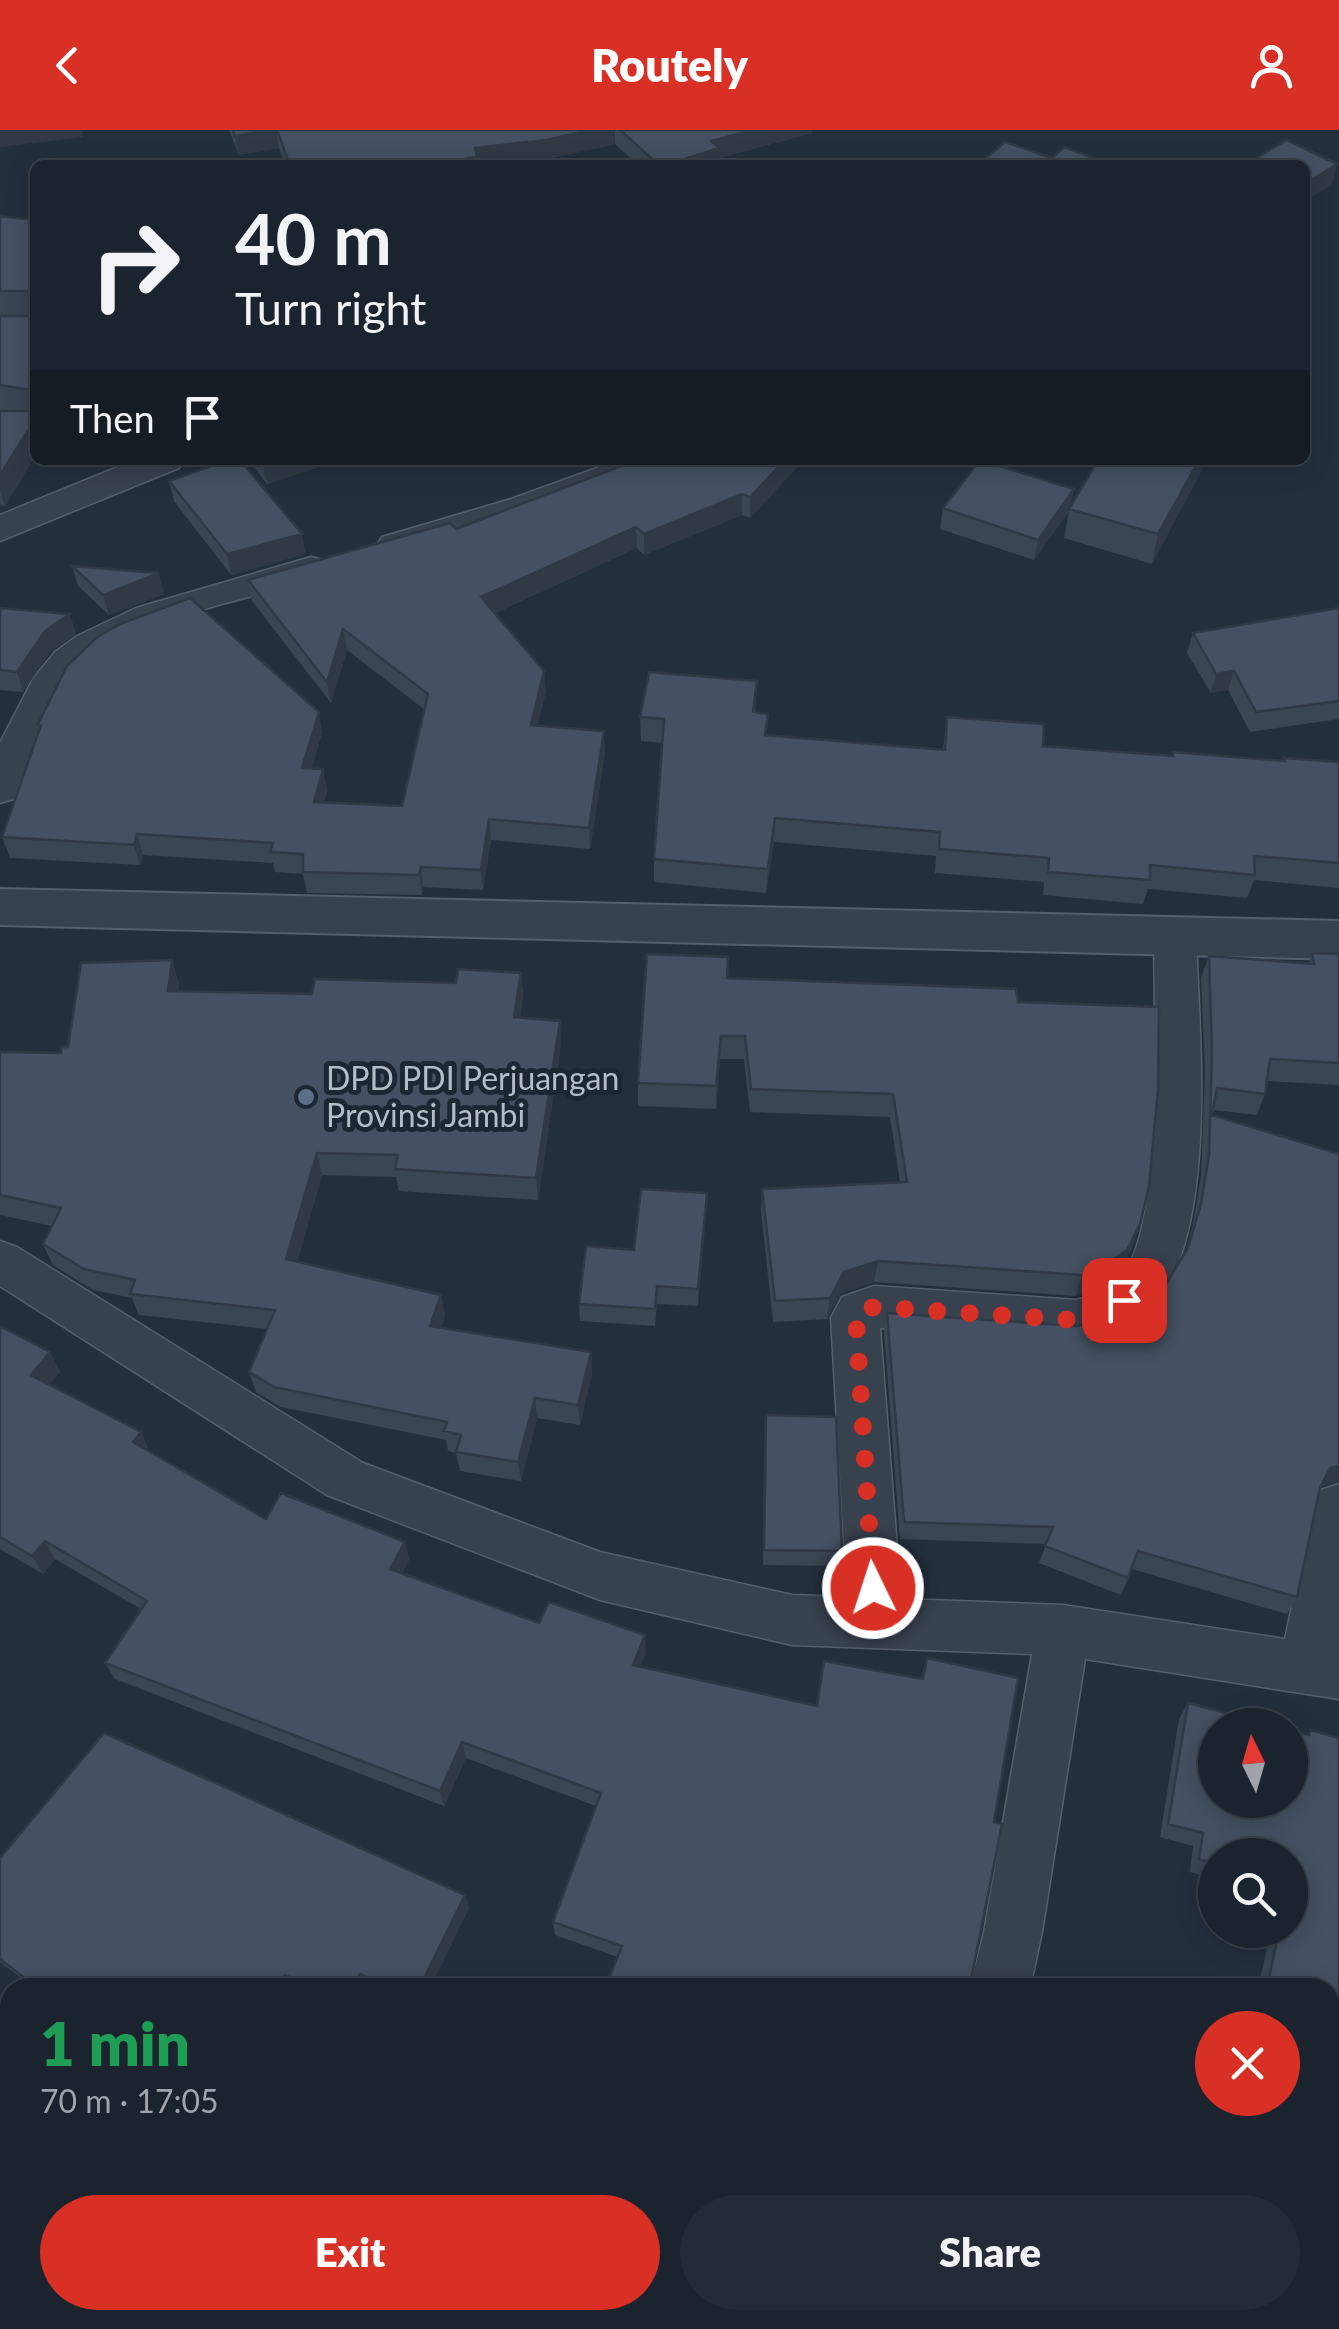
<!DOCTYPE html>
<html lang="en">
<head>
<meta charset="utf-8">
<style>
  body { margin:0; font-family:Lato,sans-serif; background:#242b36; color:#f1f3f6; height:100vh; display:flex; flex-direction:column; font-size:38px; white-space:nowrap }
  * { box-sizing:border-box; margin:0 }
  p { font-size:32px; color:#a0a4aa }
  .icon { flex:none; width:55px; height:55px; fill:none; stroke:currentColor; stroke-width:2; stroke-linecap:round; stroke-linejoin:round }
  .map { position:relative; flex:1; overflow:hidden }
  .sheet { position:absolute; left:0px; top:1848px; width:1340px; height:352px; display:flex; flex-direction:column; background:#1b232e; border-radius:30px 30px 0 0; box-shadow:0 5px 25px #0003,0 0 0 2px #39404a }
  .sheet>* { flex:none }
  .guide { position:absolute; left:30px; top:30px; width:1280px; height:305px; border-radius:15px; box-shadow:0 5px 25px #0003,0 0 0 2px #39404a; background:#1b232e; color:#f1f3f6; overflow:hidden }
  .needle { width:65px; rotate:355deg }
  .tools { position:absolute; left:1198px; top:1578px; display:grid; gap:20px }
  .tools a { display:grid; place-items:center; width:110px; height:110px; border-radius:50%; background:#1b232e; box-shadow:0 5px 25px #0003,0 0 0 2px #39404a; font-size:50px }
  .pin { position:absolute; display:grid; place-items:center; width:85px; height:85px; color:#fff; margin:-42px; border-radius:20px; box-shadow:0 5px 15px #0006 }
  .me { position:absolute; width:110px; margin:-55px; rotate:356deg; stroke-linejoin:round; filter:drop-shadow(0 0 8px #0008) }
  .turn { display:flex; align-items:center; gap:35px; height:210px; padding:0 40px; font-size:45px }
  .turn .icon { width:130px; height:130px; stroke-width:2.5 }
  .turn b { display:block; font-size:70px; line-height:85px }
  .then { display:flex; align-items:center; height:95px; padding:0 40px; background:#0003; gap:20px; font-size:38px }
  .round { display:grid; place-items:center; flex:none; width:105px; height:105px; border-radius:52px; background:#242b36 }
  .overview { display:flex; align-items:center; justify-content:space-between; height:170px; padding:0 40px }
  h1 { font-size:60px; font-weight:800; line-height:75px; color:#1e9e55 }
  .cta { display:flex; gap:20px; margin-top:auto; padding:20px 40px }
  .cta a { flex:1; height:115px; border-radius:60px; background:#d93025; color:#fff; font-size:40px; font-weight:800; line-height:115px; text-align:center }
  .cta a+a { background:#242b36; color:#f1f3f6 }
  header { display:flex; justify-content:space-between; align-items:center; height:130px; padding:0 40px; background:#d93025; color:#fff; font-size:45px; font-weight:800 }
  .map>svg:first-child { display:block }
</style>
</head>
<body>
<header><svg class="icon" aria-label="back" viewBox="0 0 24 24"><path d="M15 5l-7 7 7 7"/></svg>Routely<svg class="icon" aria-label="person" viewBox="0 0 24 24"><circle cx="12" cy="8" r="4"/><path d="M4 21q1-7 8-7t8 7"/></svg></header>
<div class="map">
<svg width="1339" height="2199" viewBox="0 0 1339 2199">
  <rect width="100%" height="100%" fill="#242f3e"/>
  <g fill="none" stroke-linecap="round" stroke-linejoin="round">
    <defs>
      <path id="minor" d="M135,330H184L179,338L0,411V385Z
        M619,330H671L666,338L534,386L408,423L395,427L382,423L377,415L382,407L508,370Z
        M311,427L324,430L330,439L324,448C247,469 116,490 67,559C44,592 35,634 14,669L0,673V613L33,549L55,522L77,506L136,478Z
        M1175,790L1190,795L1196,806C1199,905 1218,1089 1158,1172C1143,1193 1103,1208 1077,1211C1059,1214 1036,1209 1017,1208C971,1205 926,1201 880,1198L901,1469L1063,1475L1285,1509L1313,1377L1321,1360L1339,1354V1569L1085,1529L1042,1802L1030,1858H970L984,1802L1032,1524L792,1515L600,1470L327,1365L0,1156V1111L17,1117L363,1333L600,1422L792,1465L847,1467L831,1188L842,1167L874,1156L1076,1170C1093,1166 1111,1158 1123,1144C1165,1092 1154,877 1154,806L1160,795Z
        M32,2190H102L99,2199H29Z
        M892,2190H956L954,2199H890Z"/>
      <path id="tertiary" d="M0,759L1339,791V829L0,795Z"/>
    </defs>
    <use href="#minor" stroke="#565f6c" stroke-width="3"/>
    <use href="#tertiary" stroke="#565f6c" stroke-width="4"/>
    <use href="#minor" fill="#38414e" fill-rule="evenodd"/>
    <use href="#tertiary" fill="#38414e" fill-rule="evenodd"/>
  </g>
  <path fill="#3b4654" d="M229,0H812V3L719,28V35H638L615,14L547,29L496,35H285L279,18L239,25Z
    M0,86L35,90V326L5,376L0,375V281H11L0,280Z
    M248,330H339L267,354Z
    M637,330H800V334L750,388L742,385L644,425L637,418L495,483L546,561L537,595L605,622L590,719L491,710L483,760L423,757L422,765L307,763L303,744L275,742L273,733L143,725L140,735L10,728L2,707L40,600L38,594L322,602L312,638L323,639L327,660L324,672L402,676L425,580L347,520L331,573L252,471L248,450L456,399Z
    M1098,330H1207L1152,434L1064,408L1069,381L1034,430L940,399L943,378L1070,377Z
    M169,351L302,404L305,424L231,445L174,371Z
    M72,436L164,464L109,485L78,456Z
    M0,478L76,504L51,521L23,562L0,560Z
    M1339,478V589L1250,602L1228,560L1211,563L1187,523L1193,503Z
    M757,551L755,583L767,605L943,620L947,587L1043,616L1172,626L1173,622L1283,631L1284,628L1339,632V758L1254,750L1247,768L1148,759L1143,774L1043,765L1044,752L935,743L936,726L774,712L766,763L654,752V729L662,613L641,611L640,587Z
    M1312,823L1339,824V955L1267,951L1265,964L1257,985L1213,980L1212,985L1339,1024V1352L1321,1356L1297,1467L1287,1484L1132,1439L1121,1465L1039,1433L1046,1414L900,1409L884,1202L887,1183L1076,1196L1118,1187L1161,1162L1185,1123L1193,1095L1201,1046L1205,943L1201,848L1209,826L1308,834Z
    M521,843L523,866L520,888L561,914L538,1070L399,1061L396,1047L322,1045L297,1132L441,1165L445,1186L441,1197L591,1222L592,1243L580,1295L537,1288L521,1351L460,1341L456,1323L448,1321L446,1310L281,1277L256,1262L249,1242L267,1199L139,1185L132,1168L93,1160L53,1135L43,1114L52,1096L0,1085V922L61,923L68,917L179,853L178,861L312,864L456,853Z
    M727,848L1018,872L1133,1116L1120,1142L1094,1160L1076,1166L874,1152L841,1163L827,1189L773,1192L761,1081L762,1059L900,1052L890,987L750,982L744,929H720L716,979L638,976V953Z
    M707,1063L698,1176L657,1174L655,1196L580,1191L579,1174L634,1120Z
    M0,1196L50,1222L60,1242L49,1254L141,1302L149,1321L266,1389L405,1412L409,1430L402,1443L539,1493L646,1522L640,1536L817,1576L921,1549L927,1528L1018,1548L618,1827L555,1805L553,1792L596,1676L466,1628L444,1676L115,1549L105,1533L141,1479L55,1429L43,1444L0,1419Z
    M766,1285L842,1421L839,1436L763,1435Z
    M1188,1573L1307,1604L1310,1600L1330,1858H1258L1271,1800H1290V1725H1215V1749L1190,1742L1193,1716L1160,1707L1179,1589Z
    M0,1728L465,1765L469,1778L430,1858H34L0,1832Z
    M634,2190H682L679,2199H656Z
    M753,2190H892L891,2192L894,2199H793Z"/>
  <path fill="#303945" d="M0,0H82L83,7L0,17Z
    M269,0H276L279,18L239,25L235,6Z
    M591,0H615V14L547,29L496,35H478L475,18Z
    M753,0H812V3L719,28V35H667L711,11Z
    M1337,34L1332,55L1305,71V54Z
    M35,289V326L5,376L0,360V345Z
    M275,330H339L267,354L263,334Z
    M785,330H800V334L750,388V367Z
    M1199,330H1207L1152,434L1158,404Z
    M1074,359L1070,380L1034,430L1038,410Z
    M742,364V385L644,425V404Z
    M636,397L637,418L483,488L481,467Z
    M302,404L305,424L231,445L227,424Z
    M159,443L164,464L109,485L103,465Z
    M70,484L76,504L51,521L23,562L17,542L45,501Z
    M343,499L347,520L331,573L327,552Z
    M544,541L546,561L533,616L531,595Z
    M1234,541L1228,560L1211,563L1216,544Z
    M319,582L322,602L306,658L302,638Z
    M604,601L605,622L590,719L589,698Z
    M323,639L327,660L318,692L314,672Z
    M775,688L774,712L766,763L768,739Z
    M489,689L491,710L483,760L481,740Z
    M137,704L143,725L140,735L134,715Z
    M421,737L423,757L422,765L419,745Z
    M172,830L179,853L175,884L168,861Z
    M521,843L523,866L516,911L514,887Z
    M560,891L561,914L538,1070L536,1048Z
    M721,906L720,929L716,979V956Z
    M317,1023L322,1045L292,1151L286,1129Z
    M707,1063L706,1081L698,1176V1159Z
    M1140,1094L1133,1116L1120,1142L1094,1160L1076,1166L1082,1145Z
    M878,1131L874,1152L841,1163L827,1189L830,1168L844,1142Z
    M441,1165L445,1186L434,1216L430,1196Z
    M50,1222L60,1242L41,1264L31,1245Z
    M591,1222L592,1243L580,1295L578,1275Z
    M535,1268L537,1288L521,1351L518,1332Z
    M141,1302L149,1321L133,1312Z
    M1339,1336V1352L1320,1356L1330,1338Z
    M45,1411L55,1429L43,1444L32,1426Z
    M405,1412L409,1430L395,1457L390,1439Z
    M645,1505L646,1522L634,1551L633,1535Z
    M462,1612L466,1628L444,1676L440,1661Z
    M465,1765L469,1778L430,1858H419Z
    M360,1844L365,1858H353Z
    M285,1845L292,1858H275Z"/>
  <path fill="#455162" stroke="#303945" stroke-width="2.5" d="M233,0H269L235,6Z
    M277,0H591L546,10L475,18L477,27L468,28L470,35H290Z
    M620,0H753L711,11L719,18L667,35H659Z
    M1287,10L1337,34L1305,54V35H1244Z
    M1005,12L1052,28L1064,17L1112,35H978Z
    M0,86L35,90V289L0,345V281H30L31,260L0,255V186H31V161H0Z
    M228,330H240L302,404L227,424L169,351Z
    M637,330H785L750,367L742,364L644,404L636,397L481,467L544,541L531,595L604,601L589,698L489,689L481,740L421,737L419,745L303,742V724L270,722L273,713L137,704L134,715L2,707L41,595L38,594L67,536L96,508L120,494L190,468L319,582L302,638L323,639L314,672L402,676L428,564L343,499L327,552L248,450L450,393L456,399Z
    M980,330L1074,359L1038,410L943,378Z
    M1098,330H1199L1158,404L1069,379Z
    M72,436L159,443L103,465Z
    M0,478L70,484L45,501L17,542L0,540Z
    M1339,478V571L1256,582L1234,541L1216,544L1193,503Z
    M649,542L757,551L753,582L768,584L765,605L945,620L947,587L1044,594L1043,616L1173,626V622L1285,631L1284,628L1339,632V733L1254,726L1255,745L1150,735V750L1048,742L1049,728L939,719L940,702L775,688L768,739L654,729L664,589L640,587Z
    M1312,823L1339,824V933L1270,929L1265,964L1217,958L1212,985L1339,1024V1336L1330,1338L1320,1358L1297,1467L1138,1421L1128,1448L1045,1416L1053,1397L904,1392L887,1183L1076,1196L1118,1187L1161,1162L1188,1118L1201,1074L1209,1025L1212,922L1209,826L1314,834Z
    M647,824L728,827L727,848L1016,859L1018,872L1159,877L1158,959L1149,1056L1140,1094L1127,1120L1101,1139L1082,1145L878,1131L844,1142L830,1168L775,1171L762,1059L907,1052L893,964L751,959L745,906H721L716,956L638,953Z
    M172,830L168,861L312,864L315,849L456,853L458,839L521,843L514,887L560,891L536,1048L395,1039L398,1025L317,1023L286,1129L441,1165L430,1196L591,1222L578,1275L535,1268L518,1332L456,1322L461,1305L444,1301L447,1292L274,1257L249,1242L275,1180L130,1164L135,1150L84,1139L43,1114L61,1078L0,1065V922L61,923V917H68L81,833Z
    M641,1059L707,1063L698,1159L657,1156L655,1179L579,1174L586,1116L634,1120Z
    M0,1196L50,1222L31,1245L141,1302L133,1312L266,1389L281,1363L405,1412L390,1439L539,1493L549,1472L645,1505L633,1535L817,1576L824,1531L923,1549L927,1528L1018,1548L994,1692L1002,1694L972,1845L976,1850H984L983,1858H605L622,1816L553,1792L601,1663L462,1612L440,1661L105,1533L147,1471L45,1411L32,1426L0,1407Z
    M766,1285L836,1287L842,1421L764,1420Z
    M1188,1573L1271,1595H1215V1670H1290V1600L1309,1605L1310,1600L1339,1608V1881L1330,1926V1858H1267L1279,1800H1290V1725H1215V1733L1199,1729L1203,1703L1168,1694Z
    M104,1603L465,1765L419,1858H388L360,1844L353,1858H312L285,1845L275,1858H38L0,1829V1728Z
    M10,1931V1983L0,1974V1942Z
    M1330,2068L1339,2076V2135L1330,2147Z
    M131,2190H541L548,2199H130L126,2194Z
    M648,2190H680L677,2199H670Z
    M782,2190H892L891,2192L894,2196V2199H822Z
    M993,2190H1298L1291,2199H986Z"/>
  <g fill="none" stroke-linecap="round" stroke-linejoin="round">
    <path stroke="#d93025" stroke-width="18" stroke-dasharray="0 32.4" d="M873,1458L856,1188L859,1182L874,1177L1076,1190L1106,1184L1124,1170"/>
  </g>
  <circle fill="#5c6f8a" stroke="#1d2633" stroke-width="4" cx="306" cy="967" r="10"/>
  <g text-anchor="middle" stroke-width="10" stroke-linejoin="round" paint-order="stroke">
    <g font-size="32" fill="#b4bcc9" stroke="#1d2633" text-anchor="start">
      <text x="326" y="960">DPD PDI Perjuangan<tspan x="326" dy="37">Provinsi Jambi</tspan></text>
    </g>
  </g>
</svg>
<div class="tools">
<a><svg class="needle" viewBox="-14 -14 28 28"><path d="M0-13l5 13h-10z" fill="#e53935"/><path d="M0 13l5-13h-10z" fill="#a0a4aa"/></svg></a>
<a><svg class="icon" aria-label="search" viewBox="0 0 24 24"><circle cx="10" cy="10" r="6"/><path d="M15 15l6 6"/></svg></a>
</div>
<div class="pin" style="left:1124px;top:1170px;background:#d93025"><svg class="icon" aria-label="arrive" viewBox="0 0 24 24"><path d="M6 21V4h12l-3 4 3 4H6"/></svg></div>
<svg class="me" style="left:873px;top:1458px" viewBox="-20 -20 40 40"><circle r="17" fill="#d93025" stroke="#fff" stroke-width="3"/><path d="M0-11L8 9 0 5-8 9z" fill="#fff"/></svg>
<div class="guide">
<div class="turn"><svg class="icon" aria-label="right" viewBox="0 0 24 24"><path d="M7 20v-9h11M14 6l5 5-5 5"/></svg><div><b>40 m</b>Turn right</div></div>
<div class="then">Then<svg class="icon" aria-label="arrive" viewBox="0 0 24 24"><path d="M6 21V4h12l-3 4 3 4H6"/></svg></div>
</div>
<section class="sheet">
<div class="overview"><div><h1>1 min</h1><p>70 m · 17:05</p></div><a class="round" style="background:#d93025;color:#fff"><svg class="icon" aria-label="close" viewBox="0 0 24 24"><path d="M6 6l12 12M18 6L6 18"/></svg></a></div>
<div class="cta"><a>Exit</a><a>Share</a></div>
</section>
</div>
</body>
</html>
